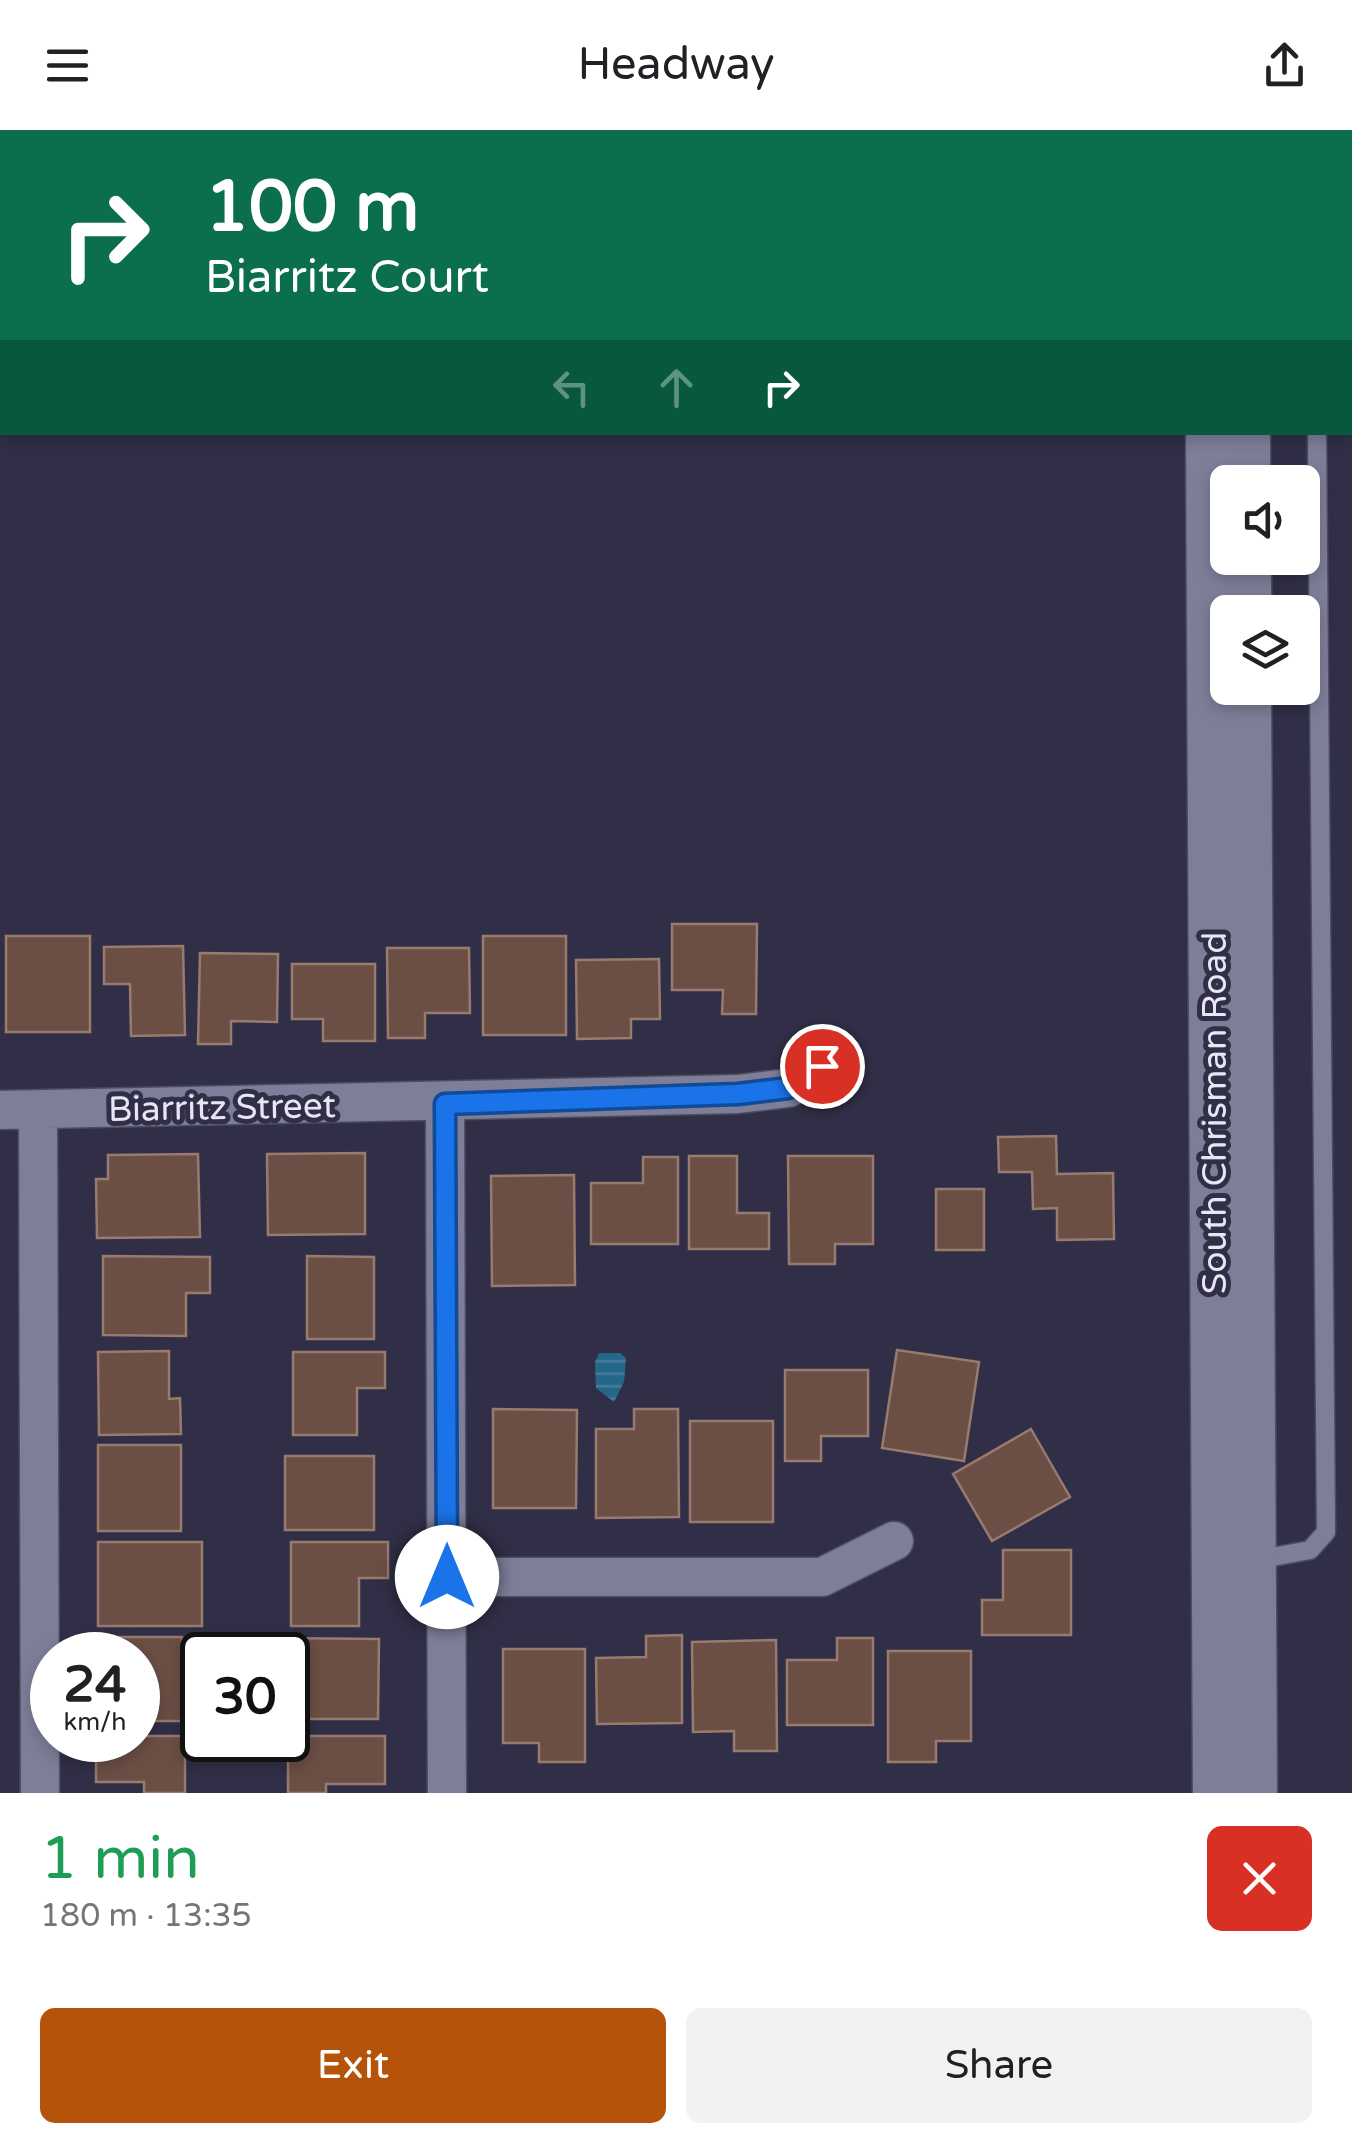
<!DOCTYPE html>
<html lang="en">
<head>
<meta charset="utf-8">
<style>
  body { margin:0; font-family:"Varela Round",sans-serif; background:#f2f2f2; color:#202124; height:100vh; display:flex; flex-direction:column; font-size:38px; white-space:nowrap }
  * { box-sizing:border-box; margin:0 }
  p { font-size:32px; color:#757577 }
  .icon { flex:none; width:55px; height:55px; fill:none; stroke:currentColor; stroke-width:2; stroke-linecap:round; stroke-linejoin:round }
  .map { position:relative; height:1663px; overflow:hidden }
  .panel { display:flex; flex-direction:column; background:#fff; flex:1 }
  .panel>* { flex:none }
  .guide { position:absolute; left:0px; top:0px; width:1352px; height:305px; box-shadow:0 5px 15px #0003; background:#0b6e4f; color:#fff; overflow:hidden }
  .buttons { position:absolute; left:1210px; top:335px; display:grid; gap:20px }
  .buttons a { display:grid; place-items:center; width:110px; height:110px; border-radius:15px; background:#fff; box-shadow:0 5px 15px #0003; font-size:50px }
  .speed { position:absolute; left:30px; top:1502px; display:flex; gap:20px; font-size:50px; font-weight:700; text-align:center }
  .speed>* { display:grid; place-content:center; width:130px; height:130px; border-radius:50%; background:#fff; box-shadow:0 5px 15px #0003; line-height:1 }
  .speed small { font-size:25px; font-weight:400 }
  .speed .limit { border:5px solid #111; border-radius:15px; background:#fff; color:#111 }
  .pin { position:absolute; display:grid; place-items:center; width:85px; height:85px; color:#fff; margin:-42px; border:5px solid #fff; border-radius:50%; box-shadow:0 2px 10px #0007 }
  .me { position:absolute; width:110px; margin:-55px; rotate:0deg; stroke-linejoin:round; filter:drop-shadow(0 0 8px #0008) }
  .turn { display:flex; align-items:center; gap:35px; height:210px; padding:0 40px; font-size:45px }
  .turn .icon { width:130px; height:130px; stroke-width:2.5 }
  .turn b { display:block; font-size:70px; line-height:85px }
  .lanes { display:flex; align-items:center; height:95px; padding:0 40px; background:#0003; justify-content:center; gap:50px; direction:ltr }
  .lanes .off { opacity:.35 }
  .round { display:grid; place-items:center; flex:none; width:105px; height:105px; border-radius:15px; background:#f2f2f2 }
  .head { display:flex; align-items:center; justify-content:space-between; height:170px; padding:0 40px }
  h1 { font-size:60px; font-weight:600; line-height:75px; color:#1e9e55 }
  .action { display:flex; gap:20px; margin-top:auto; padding:20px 40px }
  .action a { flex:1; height:115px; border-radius:15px; background:#b45309; color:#fff; font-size:40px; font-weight:600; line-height:115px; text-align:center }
  .action a+a { background:#f2f2f2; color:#202124 }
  header { display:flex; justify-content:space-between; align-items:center; height:130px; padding:0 40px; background:#fff; font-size:45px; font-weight:600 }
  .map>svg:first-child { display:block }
</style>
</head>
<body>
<header><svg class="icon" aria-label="menu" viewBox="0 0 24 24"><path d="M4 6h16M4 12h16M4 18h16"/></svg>Headway<svg class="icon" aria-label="share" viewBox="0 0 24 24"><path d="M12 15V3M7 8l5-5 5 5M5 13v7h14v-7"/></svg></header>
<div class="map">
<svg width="1352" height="1663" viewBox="0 0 1352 1663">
  <defs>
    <pattern id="water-rules" width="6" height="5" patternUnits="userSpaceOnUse" patternTransform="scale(2.5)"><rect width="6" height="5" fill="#256788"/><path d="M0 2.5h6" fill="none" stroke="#457d99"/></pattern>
  </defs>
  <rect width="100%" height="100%" fill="#312f47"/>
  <path fill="url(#water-rules)" d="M599,1223H620L626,1228L624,1252L614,1272L596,1258L595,1232Z"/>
  <path fill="#6b4f45" stroke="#987a6f" stroke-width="2.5" d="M672,794H757L756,884H722L723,860H672Z
    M6,806H90V902H6Z
    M483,806H566V905H483Z
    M183,816L185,905L131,906L130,854H104V817Z
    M387,818H469L470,883H425V908H388Z
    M200,823L278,824L277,892L231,891V914H198Z
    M659,829L660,889H631V908L577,909L576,830Z
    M292,834H375V911H323V889H292Z
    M1056,1006L1057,1044L1113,1043L1114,1109L1057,1110V1078L1033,1079L1032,1042H999L998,1007Z
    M365,1023V1104L268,1105L267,1024Z
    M198,1024L200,1107L97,1108L96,1049H108V1025Z
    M689,1026H737V1083H769V1119H689Z
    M788,1026H873V1114H835V1134H789Z
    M643,1027H678V1114H591V1053H643Z
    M574,1045L575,1155L492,1156L491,1046Z
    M936,1059H984V1120H936Z
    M103,1126L210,1127V1163H186V1206L103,1205Z
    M307,1126L374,1127V1209H307Z
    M897,1220L979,1232L964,1331L882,1318Z
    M169,1221V1269L180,1268L181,1304L99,1305L98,1222Z
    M293,1222H385V1258H357V1305H293Z
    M785,1240H868V1306H821V1331H785Z
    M493,1279L577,1280L576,1378H493Z
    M634,1279H678L679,1387L596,1388V1299H634Z
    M690,1291H773V1392H690Z
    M1031,1299L1070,1367L992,1411L953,1344Z
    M98,1315H181V1401H98Z
    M285,1326H374V1400H285Z
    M98,1412H202V1496H98Z
    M291,1412H388V1448H359V1496H291Z
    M1003,1420H1071V1505H982V1470H1003Z
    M682,1505V1593L597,1594L596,1528L646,1527V1506Z
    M114,1507H182V1591H138V1525H114Z
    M279,1508L379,1509L378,1589H288V1525H279Z
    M837,1508H873V1595H787V1530H837Z
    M776,1510L777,1621H734V1601L693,1602L692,1512Z
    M503,1519H585V1632H539V1613H503Z
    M888,1521H971V1611H936V1632H888Z
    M138,1606H185V1663H144V1652H96V1610H138Z
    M288,1606H385V1654H326V1663H288Z"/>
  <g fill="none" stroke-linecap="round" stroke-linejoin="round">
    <defs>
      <path id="service" d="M1309,0V2
        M1251,1431L1310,1420L1326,1402L1317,302"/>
      <path id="minor" d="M445,974L447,1663
        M0,980L738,964L788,958L822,937
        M38,980L40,1663
        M447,1447H822L894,1411"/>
      <path id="tertiary" d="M1208,0V2
        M1244,0V2
        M1210,302L1217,1663
        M1246,302V352
        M1247,428V482
        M1247,558L1253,1663"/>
    </defs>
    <use href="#service" stroke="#4e4d60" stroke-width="21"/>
    <use href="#minor" stroke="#4e4d60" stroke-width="41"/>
    <use href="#tertiary" stroke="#4e4d60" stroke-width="51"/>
    <use href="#service" stroke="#7e7e99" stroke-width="18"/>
    <use href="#minor" stroke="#7e7e99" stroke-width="38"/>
    <use href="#tertiary" stroke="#7e7e99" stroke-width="48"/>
  </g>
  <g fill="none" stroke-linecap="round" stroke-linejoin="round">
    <defs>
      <path id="route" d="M447,1447L445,974L738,964L788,958L822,936"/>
    </defs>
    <use href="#route" stroke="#114b97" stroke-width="25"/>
    <use href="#route" stroke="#1a73e8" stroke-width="18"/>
  </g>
  <g text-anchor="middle" stroke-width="10" stroke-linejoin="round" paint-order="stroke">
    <g font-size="35" fill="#e6e6f5" stroke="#312f47">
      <text transform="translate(222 977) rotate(-1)" y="12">Biarritz Street</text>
      <text transform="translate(1214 983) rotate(-90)" y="12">South Chrisman Road</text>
    </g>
  </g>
</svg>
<div class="buttons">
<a><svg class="icon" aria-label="sound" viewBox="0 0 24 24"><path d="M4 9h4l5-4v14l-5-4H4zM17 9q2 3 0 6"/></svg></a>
<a><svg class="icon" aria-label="layers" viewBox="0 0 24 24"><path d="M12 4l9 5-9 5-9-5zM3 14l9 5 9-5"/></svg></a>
</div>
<div class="speed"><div>24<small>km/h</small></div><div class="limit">30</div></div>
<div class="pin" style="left:822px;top:936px;background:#d93025"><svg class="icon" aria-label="arrive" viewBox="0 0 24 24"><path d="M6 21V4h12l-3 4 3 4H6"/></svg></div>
<svg class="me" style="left:447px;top:1447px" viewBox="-20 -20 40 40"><circle r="19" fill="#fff"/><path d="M0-13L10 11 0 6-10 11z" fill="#1a73e8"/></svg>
<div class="guide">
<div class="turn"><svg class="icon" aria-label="right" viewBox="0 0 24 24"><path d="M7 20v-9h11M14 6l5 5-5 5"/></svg><div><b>100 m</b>Biarritz Court</div></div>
<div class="lanes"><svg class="icon off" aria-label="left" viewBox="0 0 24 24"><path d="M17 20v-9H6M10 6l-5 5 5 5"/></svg><svg class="icon off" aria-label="ahead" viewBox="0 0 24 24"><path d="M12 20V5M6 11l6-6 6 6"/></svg><svg class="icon" aria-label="right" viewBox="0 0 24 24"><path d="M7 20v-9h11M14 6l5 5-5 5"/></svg></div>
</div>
</div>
<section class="panel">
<div class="head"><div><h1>1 min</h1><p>180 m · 13:35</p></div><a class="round" style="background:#d93025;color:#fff"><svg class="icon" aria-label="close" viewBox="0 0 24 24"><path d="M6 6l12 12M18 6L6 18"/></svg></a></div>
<div class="action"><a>Exit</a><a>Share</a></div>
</section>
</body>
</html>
